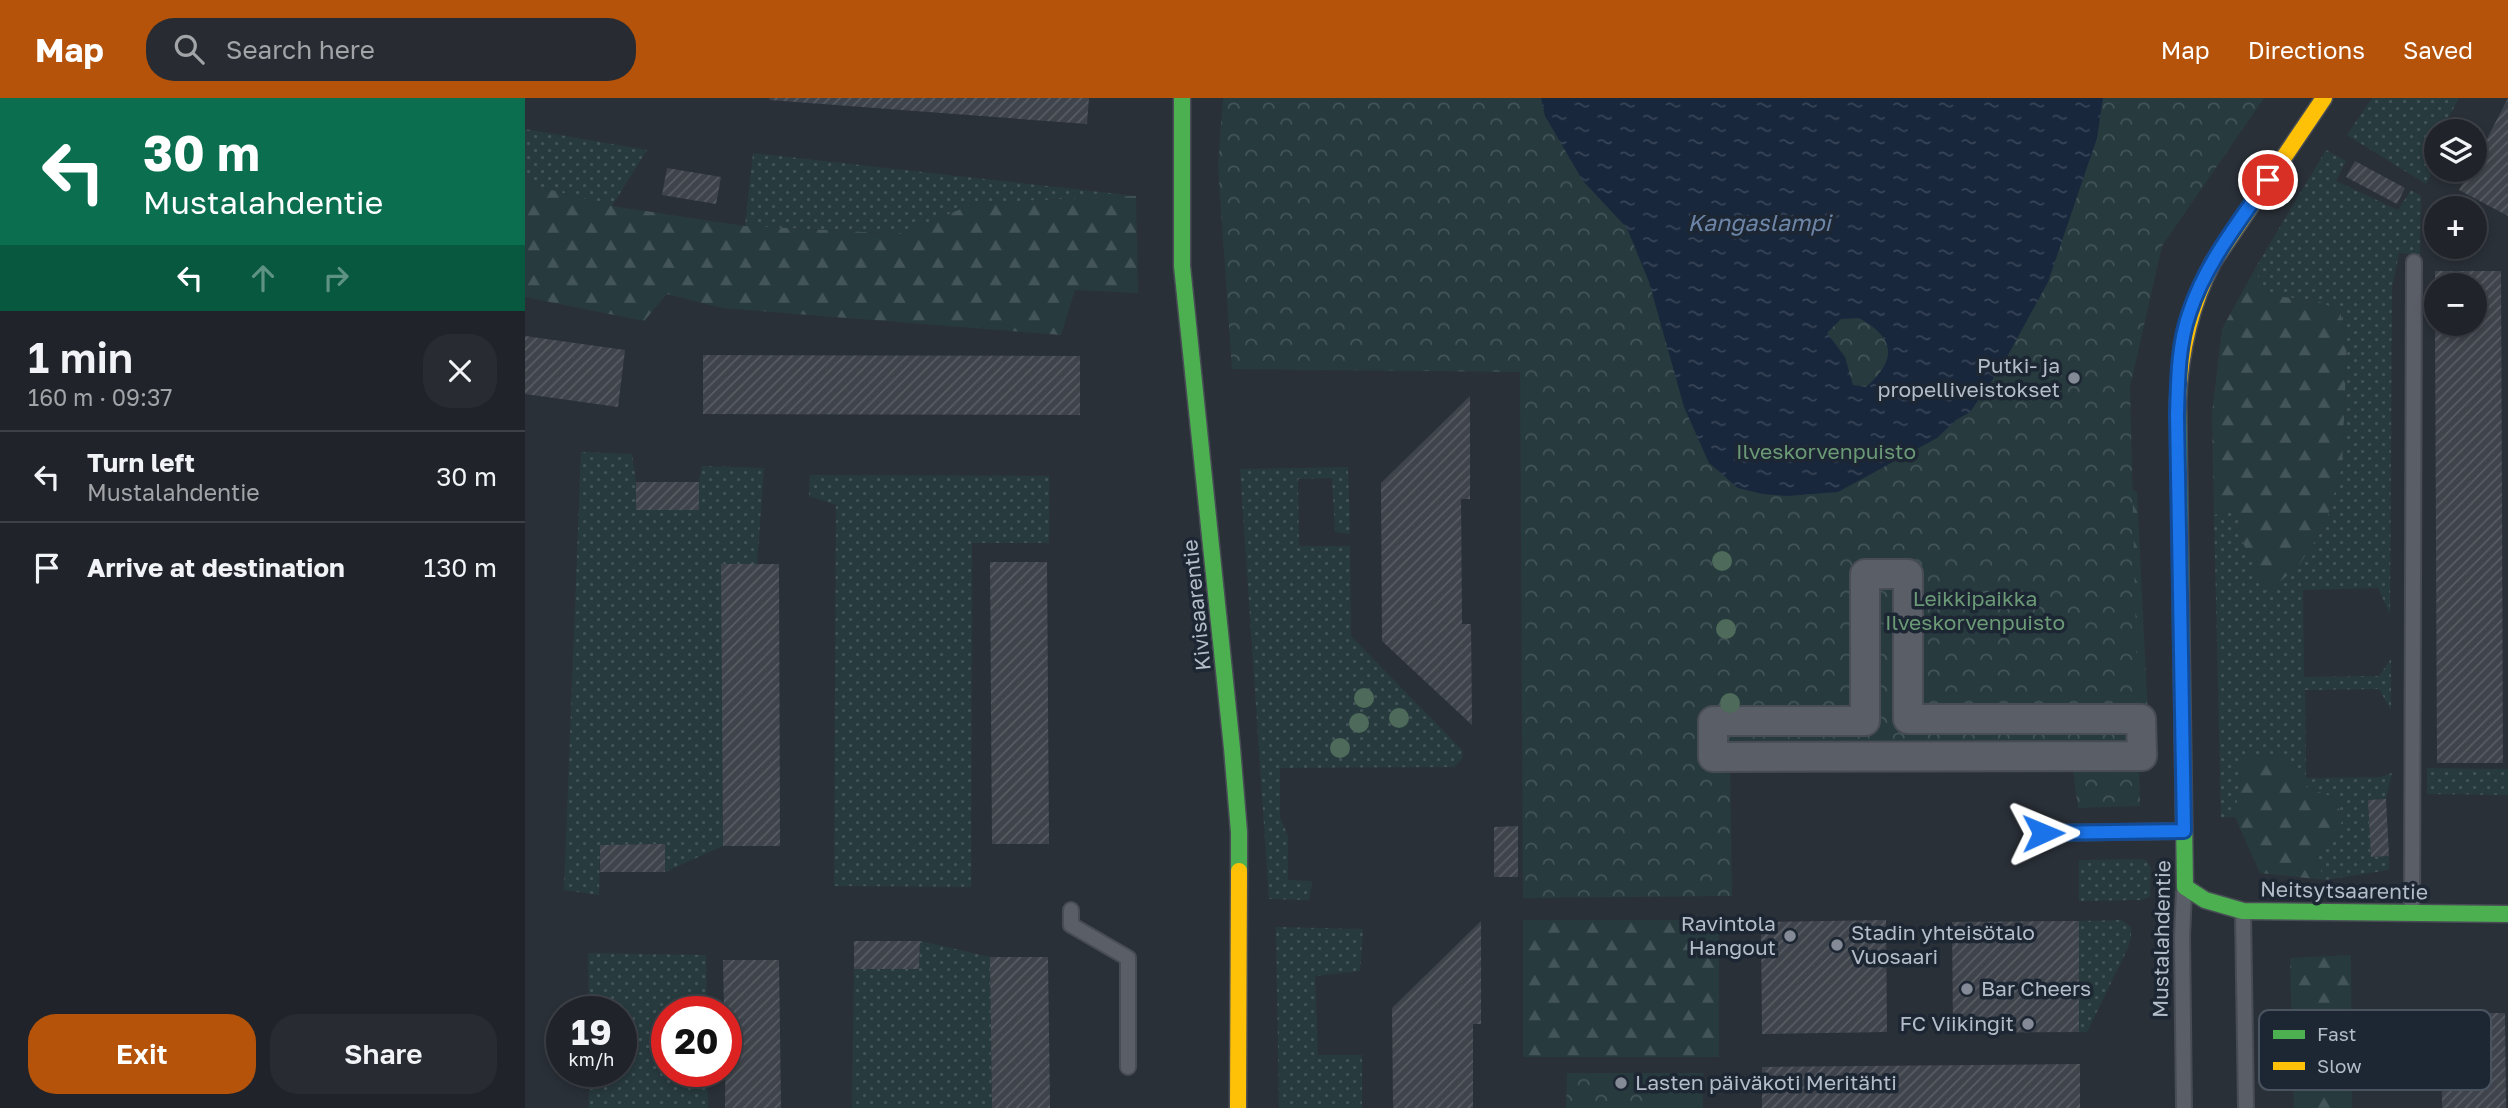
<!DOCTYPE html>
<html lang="en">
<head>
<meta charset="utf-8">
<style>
  body { margin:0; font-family:"Golos Text",sans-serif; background:#282c32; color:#f1f3f6; height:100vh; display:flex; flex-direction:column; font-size:26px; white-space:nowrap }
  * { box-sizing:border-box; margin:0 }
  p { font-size:23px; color:#a2a4a8 }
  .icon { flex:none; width:38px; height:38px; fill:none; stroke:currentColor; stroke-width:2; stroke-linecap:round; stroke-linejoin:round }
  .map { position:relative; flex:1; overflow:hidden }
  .panel { display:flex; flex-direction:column; background:#20242a; width:525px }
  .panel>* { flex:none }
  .guide { background:#0b6e4f; color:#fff; overflow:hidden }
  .controls { position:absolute; left:1899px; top:21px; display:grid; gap:14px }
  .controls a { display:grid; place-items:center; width:63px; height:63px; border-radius:50%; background:#20242a; box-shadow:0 4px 10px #0003,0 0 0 2px #3d4147; font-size:35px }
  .speed { position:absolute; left:21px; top:898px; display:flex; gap:14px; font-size:35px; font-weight:700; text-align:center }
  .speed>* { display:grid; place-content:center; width:91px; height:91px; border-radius:50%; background:#20242a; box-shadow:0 4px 10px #0003,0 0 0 2px #3d4147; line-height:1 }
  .speed small { font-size:18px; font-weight:400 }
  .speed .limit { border:10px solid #d22; background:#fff; color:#111 }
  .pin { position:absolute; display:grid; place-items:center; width:60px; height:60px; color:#fff; margin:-30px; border:4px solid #fff; border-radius:50%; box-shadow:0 2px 7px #0007 }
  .me { position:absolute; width:77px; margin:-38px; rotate:89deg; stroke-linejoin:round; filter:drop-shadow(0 0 5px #0008) }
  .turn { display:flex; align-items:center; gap:24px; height:147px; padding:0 28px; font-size:32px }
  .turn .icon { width:91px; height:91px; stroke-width:2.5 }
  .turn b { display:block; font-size:49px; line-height:60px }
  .lanes { display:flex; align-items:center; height:66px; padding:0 28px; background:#0003; justify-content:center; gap:35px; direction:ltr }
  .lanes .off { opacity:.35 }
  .round { display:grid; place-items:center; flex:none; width:74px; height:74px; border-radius:28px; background:#282c32 }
  .overview { display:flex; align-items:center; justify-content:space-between; height:119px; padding:0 28px }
  h1 { font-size:42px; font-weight:600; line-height:52px }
  .action { display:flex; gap:14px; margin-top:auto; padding:14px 28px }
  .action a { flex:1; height:80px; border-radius:28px; background:#b45309; color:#fff; font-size:28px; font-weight:600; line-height:80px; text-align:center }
  .action a+a { background:#282c32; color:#f1f3f6 }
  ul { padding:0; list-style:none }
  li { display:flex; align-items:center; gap:21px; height:91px; padding:0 28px; border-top:2px solid #3d4147 }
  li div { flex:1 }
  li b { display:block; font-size:26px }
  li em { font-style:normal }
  header { display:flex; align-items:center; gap:42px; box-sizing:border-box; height:98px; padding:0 35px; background:#b45309; color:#fff }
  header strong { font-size:33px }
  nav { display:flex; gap:38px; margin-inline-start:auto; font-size:24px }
  .search { width:490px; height:63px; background:#282c32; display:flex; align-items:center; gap:18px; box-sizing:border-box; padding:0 24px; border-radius:28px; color:#a2a4a8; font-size:26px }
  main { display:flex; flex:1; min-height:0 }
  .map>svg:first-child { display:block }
</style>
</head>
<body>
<header>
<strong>Map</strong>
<div class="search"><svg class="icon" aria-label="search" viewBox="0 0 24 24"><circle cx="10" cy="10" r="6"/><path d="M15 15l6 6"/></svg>Search here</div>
<nav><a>Map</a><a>Directions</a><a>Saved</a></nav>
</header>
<main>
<section class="panel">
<div class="guide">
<div class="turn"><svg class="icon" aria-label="left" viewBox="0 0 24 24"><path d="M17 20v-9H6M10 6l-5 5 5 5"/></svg><div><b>30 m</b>Mustalahdentie</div></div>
<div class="lanes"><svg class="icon" aria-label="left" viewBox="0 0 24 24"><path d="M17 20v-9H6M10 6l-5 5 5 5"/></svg><svg class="icon off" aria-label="ahead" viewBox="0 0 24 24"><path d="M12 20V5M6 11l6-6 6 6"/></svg><svg class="icon off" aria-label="right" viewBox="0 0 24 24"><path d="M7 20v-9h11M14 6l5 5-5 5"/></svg></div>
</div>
<div class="overview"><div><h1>1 min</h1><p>160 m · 09:37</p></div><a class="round"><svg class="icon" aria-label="close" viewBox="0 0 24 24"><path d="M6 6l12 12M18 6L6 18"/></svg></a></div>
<ul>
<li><svg class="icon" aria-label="left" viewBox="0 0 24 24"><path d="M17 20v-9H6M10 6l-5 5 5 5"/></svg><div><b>Turn left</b><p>Mustalahdentie</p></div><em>30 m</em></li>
<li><svg class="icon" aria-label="arrive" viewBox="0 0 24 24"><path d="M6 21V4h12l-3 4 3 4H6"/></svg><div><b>Arrive at destination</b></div><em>130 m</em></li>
</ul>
<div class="action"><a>Exit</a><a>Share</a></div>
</section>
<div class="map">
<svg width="1983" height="1010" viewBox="0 0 1983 1010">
  <defs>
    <pattern id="grass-dots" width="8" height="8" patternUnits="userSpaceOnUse" patternTransform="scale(1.75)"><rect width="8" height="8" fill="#273a3e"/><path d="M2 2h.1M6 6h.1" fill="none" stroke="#445559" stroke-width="1.8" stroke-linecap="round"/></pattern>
    <pattern id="forest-firs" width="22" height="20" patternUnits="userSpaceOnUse" patternTransform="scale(1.75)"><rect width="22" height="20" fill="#273a3e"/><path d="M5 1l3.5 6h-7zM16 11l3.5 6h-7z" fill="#445559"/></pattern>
    <pattern id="park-crowns" width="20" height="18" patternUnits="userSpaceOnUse" patternTransform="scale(1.75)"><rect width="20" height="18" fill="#273a3e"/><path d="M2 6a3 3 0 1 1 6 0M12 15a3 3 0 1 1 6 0" fill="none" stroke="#445559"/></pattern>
    <pattern id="water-ripples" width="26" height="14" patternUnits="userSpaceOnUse" patternTransform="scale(1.75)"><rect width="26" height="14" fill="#19273c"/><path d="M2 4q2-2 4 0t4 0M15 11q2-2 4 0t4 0" fill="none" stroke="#384457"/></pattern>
    <pattern id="building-hatch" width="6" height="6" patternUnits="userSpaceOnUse" patternTransform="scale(1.75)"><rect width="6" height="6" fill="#3f444c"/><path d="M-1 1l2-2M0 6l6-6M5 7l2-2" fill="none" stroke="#585d64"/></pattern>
  </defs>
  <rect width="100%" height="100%" fill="#2a3038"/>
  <path fill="url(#grass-dots)" d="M1847,0H1934L1920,26L1929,28L1927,33H1911V66L1901,86L1822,37Z
    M0,31L122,52L87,108L0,85Z
    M1801,52L1821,63L1811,83L1873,112L1886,92L1896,98L1895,157L1874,155L1867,190L1865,516L1853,490L1778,492L1779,579L1854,578L1866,561V612L1854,591L1780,592L1781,680L1855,679L1867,675L1861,701L1843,702L1846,759L1864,758V772L1800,782L1790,761L1818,722L1810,700L1781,689L1760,660H1718L1710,719L1696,720L1689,417L1710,410L1718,445L1772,470L1800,428L1817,368L1822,243L1815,213L1790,202L1759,199L1736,194L1731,169Z
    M228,55L611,98L450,105L377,136L220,128Z
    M56,354L107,356L111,384V412L174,384L177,368L239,370L232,466L196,467L198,748L140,774V746L75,747L74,797L39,792Z
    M823,369L825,436L810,434L807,380L773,381L774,448H825L826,538L938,653L937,661L929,669L755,670V719L763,738V782L787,783L784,802L744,801L715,371Z
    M285,377L524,378V445H447L446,789L309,788L311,407L284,398Z
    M1902,670L1983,671V697L1902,696Z
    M1616,761L1622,763L1626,770L1625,799L1617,802L1554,803V762Z
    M1596,822L1606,829V839L1603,850L1562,934H1554V823Z
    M751,829L838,831L835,873L790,878L793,957H837V1010H754Z
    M395,843L465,859L467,1010H327L329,871H394Z
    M63,855L181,857L182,913L142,914V973H182L183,1010H64V973H96V914L64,913Z"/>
  <path fill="url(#forest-firs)" d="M0,85L87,108L220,128L377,136L450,105L611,98L613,195L550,192L536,237L197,210L142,196L119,223L0,199Z
    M1731,169L1737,194L1759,199L1790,202L1815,213L1822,243L1817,369L1800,428L1772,470L1741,494L1718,445L1710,410L1689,417L1687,316L1697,231Z
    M1583,380L1612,394L1623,620L1558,602Z
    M1718,660H1760L1781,689L1810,700L1818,722L1790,761L1800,782L1735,775L1710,719Z
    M998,822H1194V959H998Z
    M1826,857L1827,1010H1769L1765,860Z"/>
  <path fill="url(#park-crowns)" d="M698,0H1739L1637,148L1605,289L1615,708L1553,710L1547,665L1205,662L1207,798L998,800L995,274L707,271L693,68Z
    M1042,975H1130V1010H1041Z"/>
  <path fill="#273a3e" d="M1130,975H1178V1010H1130Z"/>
  <path fill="url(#water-ripples)" fill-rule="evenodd" d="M1016,0H1578L1572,40L1523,184L1477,268L1445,314L1431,322L1412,340L1313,394L1262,398L1238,396L1213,390L1184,365L1159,309L1124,184L1102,130L1058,83L1020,18ZM1334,220C1370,240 1373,261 1341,289L1328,287L1320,259L1302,235L1316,221Z"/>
  <path fill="url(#building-hatch)" d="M245,0H564L562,26L244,2Z
    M1983,0V118L1934,92L1945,72H1950V64Z
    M1830,63L1880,90L1872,106L1821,79Z
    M142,70L196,79L191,106L137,97Z
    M1910,173H1976L1978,665H1912L1910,226H1950V187H1910Z
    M0,238L100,252L93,309L0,296Z
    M178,257L555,258V317L178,316Z
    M945,298V401H936L937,526H946L947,627L857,543L856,385Z
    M111,384H174V412H111Z
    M465,464H522L524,746H467Z
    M196,466H254L255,748H198Z
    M1861,701L1864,758L1846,759L1843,702Z
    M993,728V779H969V729Z
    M140,746V774H75V747Z
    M1361,822L1362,934L1237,936L1236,824Z
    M956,823V926H948V1010H868L867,910Z
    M1554,823V934L1428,935L1427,824Z
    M329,843H395L394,871H329Z
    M465,859H523L525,1010H467Z
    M198,862H254L256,1010H200L201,914H199Z
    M1916,915H1980L1981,1010H1917Z
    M1555,966V1010H1237V969Z"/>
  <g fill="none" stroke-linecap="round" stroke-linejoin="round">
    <defs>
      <path id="lane" d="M1518,735L1658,733
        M546,812V827L603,860V969
        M1887,814L1889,164
        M1718,815L1721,1010
        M1659,1010L1657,838L1659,794"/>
      <path id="street" d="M1340,476H1383V621H1616L1617,658L1188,659V623H1340Z"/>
      <path id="fast" d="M657,0V168L707,650L714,734V773
        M1653,303L1660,789L1680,802L1718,813L1983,816"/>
      <path id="slow" d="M1653,303C1655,253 1665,208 1688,164L1799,0
        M713,1010L714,773"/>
    </defs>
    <use href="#lane" stroke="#484c55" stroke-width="18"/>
    <use href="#street" stroke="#484c55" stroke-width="32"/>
    <use href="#fast" stroke="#484c55" stroke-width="19"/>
    <use href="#slow" stroke="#484c55" stroke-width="19"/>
    <use href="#lane" stroke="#5a5e66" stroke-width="14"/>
    <use href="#street" stroke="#5a5e66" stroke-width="28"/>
    <use href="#fast" stroke="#4caf50" stroke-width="16"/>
    <use href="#slow" stroke="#ffc107" stroke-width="16"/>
  </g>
  <g fill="#4e6a5a">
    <circle cx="1197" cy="463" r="10"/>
    <circle cx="1201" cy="531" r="10"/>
    <circle cx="839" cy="600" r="10"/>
    <circle cx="1205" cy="605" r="10"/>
    <circle cx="874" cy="620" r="10"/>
    <circle cx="834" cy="625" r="10"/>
    <circle cx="815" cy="650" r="10"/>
  </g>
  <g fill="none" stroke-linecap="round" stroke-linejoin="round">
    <defs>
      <path id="route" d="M1518,735L1659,733L1652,317C1653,283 1653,248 1664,216C1680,166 1714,124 1743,82"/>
    </defs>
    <use href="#route" stroke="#114b97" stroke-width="18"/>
    <use href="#route" stroke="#1a73e8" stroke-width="12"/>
  </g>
  <g fill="#848b96" stroke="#1d2633" stroke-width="2.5">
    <circle cx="1549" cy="280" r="7"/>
    <circle cx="1265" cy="838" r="7"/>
    <circle cx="1312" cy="847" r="7"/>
    <circle cx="1442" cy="891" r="7"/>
    <circle cx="1503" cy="926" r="7"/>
    <circle cx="1096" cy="985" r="7"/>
  </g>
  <g text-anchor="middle" stroke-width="7" stroke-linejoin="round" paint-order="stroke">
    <g font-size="21" fill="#b4bcc9" stroke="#1d2633" text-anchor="end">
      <text x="1535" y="275">Putki- ja<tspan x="1535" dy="24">propelliveistokset</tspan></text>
      <text x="1251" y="833">Ravintola<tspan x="1251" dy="24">Hangout</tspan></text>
      <text x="1326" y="842" text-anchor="start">Stadin yhteisötalo<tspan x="1326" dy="24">Vuosaari</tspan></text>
      <text x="1456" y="898" text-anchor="start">Bar Cheers</text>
      <text x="1489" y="933">FC Viikingit</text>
      <text x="1110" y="992" text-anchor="start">Lasten päiväkoti Meritähti</text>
    </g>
    <g font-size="21" fill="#6b9a76" stroke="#1d2633">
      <text x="1301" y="361">Ilveskorvenpuisto</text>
      <text x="1450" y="508">Leikkipaikka<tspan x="1450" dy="24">Ilveskorvenpuisto</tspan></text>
    </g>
    <g font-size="21" fill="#b4bcc9" stroke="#1d2633">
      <text transform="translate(672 507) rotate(-96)" y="7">Kivisaarentie</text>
      <text transform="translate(1819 793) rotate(1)" y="7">Neitsytsaarentie</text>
      <text transform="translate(1637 841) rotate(-89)" y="7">Mustalahdentie</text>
    </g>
    <g font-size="23" font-style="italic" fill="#6d86a8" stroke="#1d2633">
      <text x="1234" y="133">Kangaslampi</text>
    </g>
  </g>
  <rect x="1734" y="912" width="232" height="80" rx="10" fill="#1d2633" stroke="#4a5360" stroke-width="2"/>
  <rect x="1748" y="932" width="32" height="9" fill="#4caf50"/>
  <rect x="1748" y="964" width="32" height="8" fill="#ffc107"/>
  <g font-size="19" fill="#b4bcc9">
    <text x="1792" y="943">Fast</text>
    <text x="1792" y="975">Slow</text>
  </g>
</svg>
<div class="controls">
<a><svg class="icon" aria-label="layers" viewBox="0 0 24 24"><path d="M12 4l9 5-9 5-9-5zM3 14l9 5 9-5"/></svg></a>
<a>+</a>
<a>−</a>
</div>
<div class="speed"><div>19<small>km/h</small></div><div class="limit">20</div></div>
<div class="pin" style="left:1743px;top:82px;background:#d93025"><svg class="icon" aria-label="arrive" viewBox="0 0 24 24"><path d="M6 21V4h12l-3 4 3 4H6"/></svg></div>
<svg class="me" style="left:1518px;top:735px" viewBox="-20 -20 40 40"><path d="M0-17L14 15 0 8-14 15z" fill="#1a73e8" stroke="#fff" stroke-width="4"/></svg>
</div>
</main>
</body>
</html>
